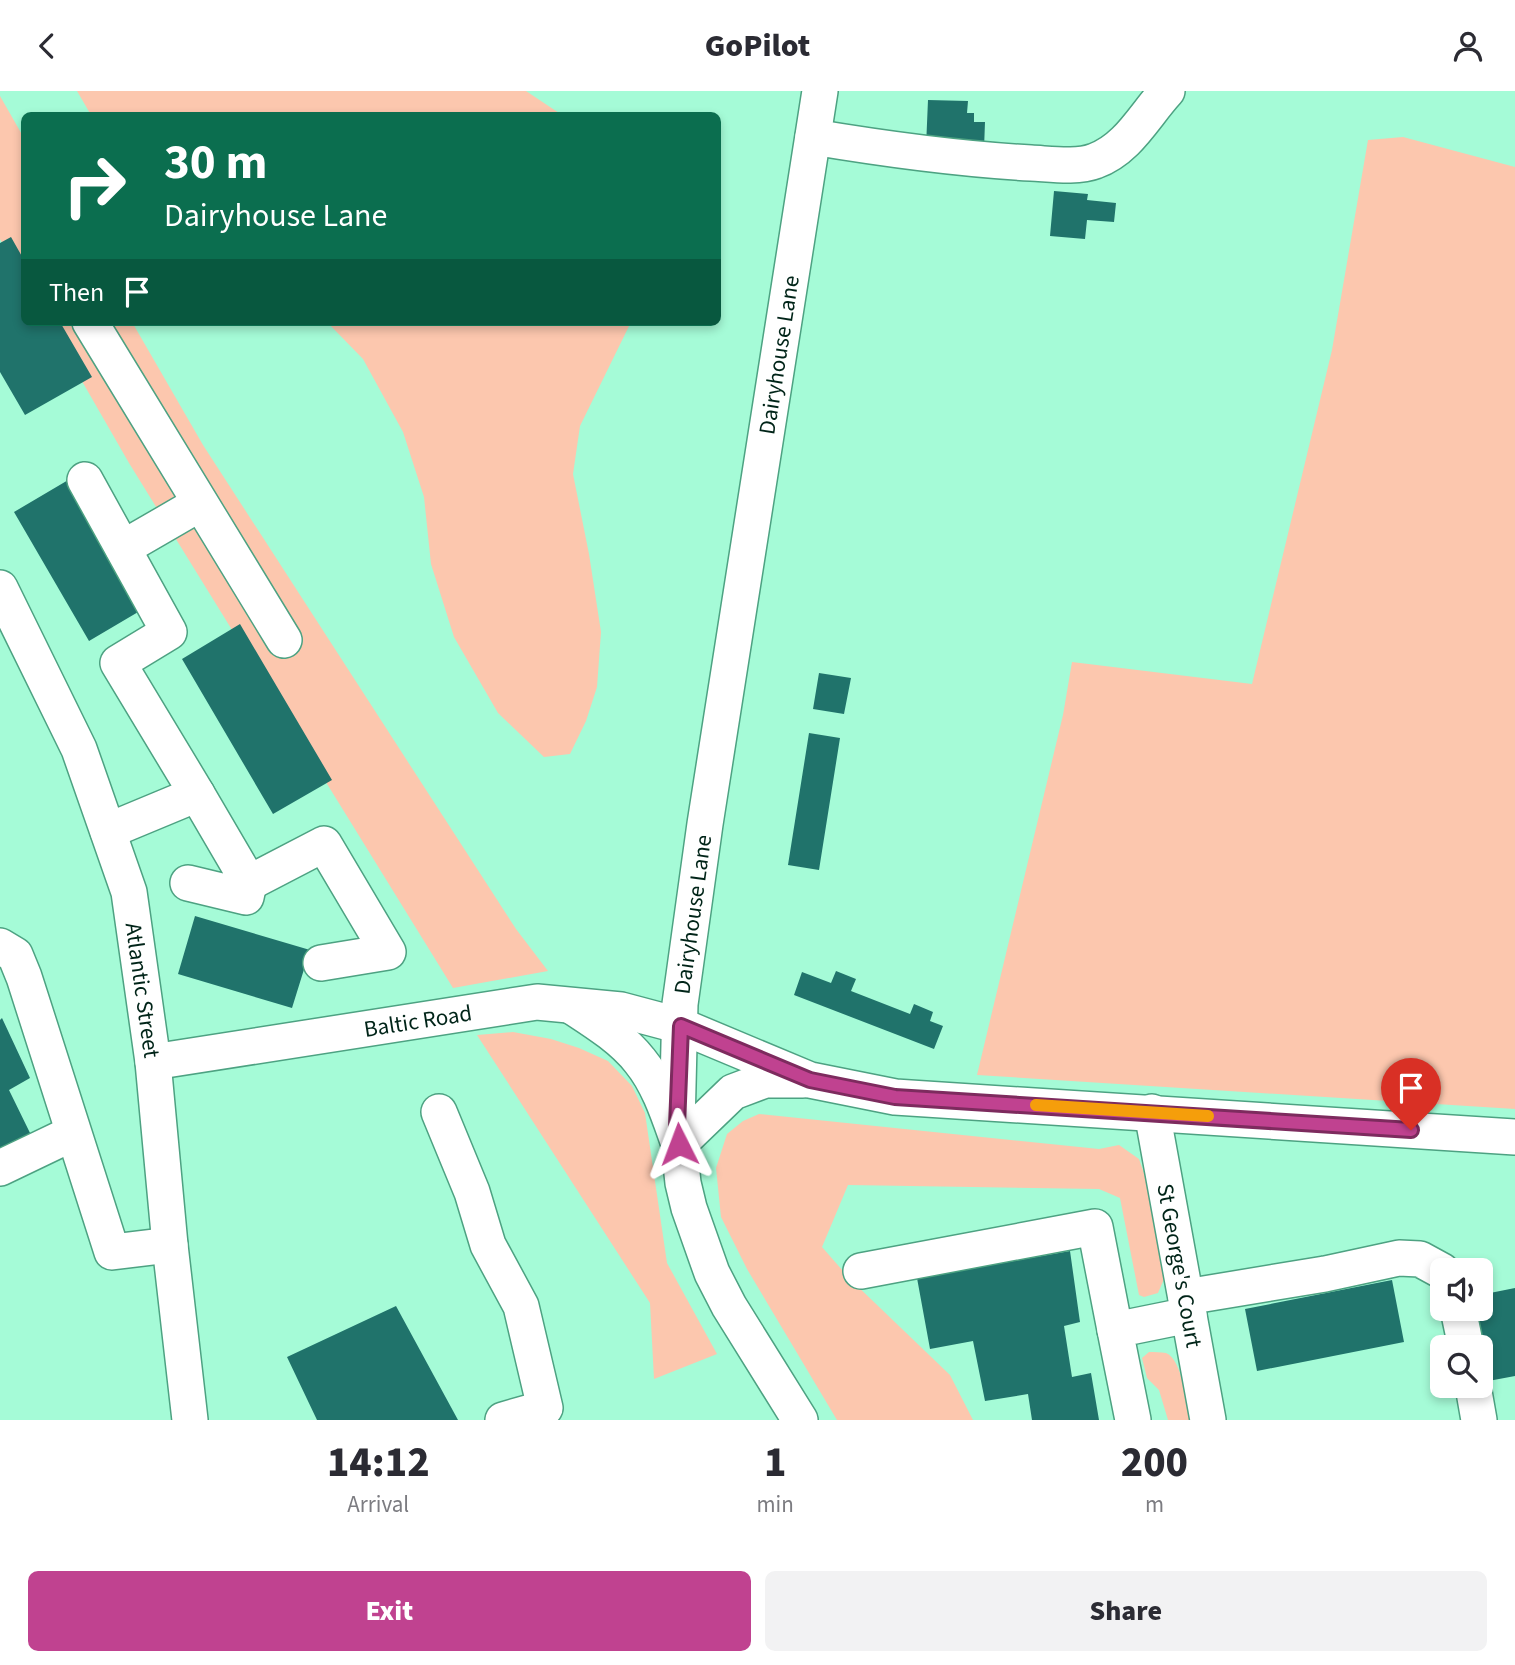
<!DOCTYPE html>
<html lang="en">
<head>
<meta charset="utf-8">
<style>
  body { margin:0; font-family:"Source Sans 3",sans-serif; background:#f2f2f3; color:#2b2b33; height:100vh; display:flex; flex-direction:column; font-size:26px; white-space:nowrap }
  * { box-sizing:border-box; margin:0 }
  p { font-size:23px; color:#7c7c81 }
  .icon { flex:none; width:38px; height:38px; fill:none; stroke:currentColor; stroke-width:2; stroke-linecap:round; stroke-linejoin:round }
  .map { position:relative; height:1329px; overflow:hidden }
  .details { display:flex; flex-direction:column; background:#fff; flex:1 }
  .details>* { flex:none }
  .banner { position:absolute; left:21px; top:21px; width:700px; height:214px; border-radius:10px; box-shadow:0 4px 10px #0003; background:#0b6e4f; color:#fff; overflow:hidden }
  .fabs { position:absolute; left:1430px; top:1167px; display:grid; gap:14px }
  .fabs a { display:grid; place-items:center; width:63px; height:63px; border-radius:10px; background:#fff; box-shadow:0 4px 10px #0003; font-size:35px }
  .pin { position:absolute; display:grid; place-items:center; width:60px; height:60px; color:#fff; margin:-72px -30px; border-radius:50% 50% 50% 0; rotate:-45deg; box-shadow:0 0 7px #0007 }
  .pin .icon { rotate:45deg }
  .me { position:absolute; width:77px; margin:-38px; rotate:357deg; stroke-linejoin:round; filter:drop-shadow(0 0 5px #0008) }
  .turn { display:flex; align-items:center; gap:24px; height:147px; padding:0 28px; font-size:32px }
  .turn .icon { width:91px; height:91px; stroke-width:2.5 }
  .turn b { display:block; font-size:49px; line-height:60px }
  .then { display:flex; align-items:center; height:66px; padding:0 28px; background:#0003; gap:14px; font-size:26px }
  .eta { display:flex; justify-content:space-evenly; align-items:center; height:119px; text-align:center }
  .eta b { font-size:42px; font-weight:800; line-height:49px }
  .button { display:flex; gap:14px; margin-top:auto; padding:14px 28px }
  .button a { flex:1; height:80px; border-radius:10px; background:#c04290; color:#fff; font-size:28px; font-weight:800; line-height:80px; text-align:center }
  .button a+a { background:#f2f2f3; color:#2b2b33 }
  header { display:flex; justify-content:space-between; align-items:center; height:91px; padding:0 28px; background:#fff; font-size:32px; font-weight:800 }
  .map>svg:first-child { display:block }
</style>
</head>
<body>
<header><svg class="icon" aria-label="back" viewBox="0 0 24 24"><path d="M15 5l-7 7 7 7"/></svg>GoPilot<svg class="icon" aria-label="person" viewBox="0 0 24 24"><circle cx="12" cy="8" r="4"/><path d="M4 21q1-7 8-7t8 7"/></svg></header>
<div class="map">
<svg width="1515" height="1329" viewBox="0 0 1515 1329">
  <rect width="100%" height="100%" fill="#a5fbd7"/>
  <path fill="#fcc7ae" d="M77,0H526L562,24H91Z
    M0,5L24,47V191L0,148Z
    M1403,46L1515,76V1018L977,984L1063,624L1072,571L1252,593L1332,259L1368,49Z
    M48,231H132L203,354L516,838L548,880L453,897L129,372Z
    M327,231H631L580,335L573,383L589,463L601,541L597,596L586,630L570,663L544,666L498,622L454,546L431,473L424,406L403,341L363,268Z
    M513,941L551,948L579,957L608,970L632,995L645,1022L667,1172L717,1263L654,1288L650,1212L477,944Z
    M759,1023L1099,1058L1119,1054L1139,1068L1146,1088L1164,1188L1158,1202L1144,1206L1139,1204L1120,1107L1099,1098L848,1094L822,1156L850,1188L950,1284L973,1329H837L747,1178L721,1126L716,1077L727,1043L743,1030Z
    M1149,1261C1154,1261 1161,1261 1166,1262C1182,1268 1187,1313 1190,1329H1168L1159,1299L1147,1287L1142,1267Z"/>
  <path fill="#20736b" d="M928,9L968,10L967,22H974V31H985L984,58L926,56Z
    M1054,100L1088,103L1087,109L1116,112L1114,131L1087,129L1085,148L1050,145Z
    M11,146L24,169V231H60L92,286L25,324L0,281V152Z
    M75,385L150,514L89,550L14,421Z
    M240,533L332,689L273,723L182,568Z
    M819,582L851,587L844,623L813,618Z
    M809,642L840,647L819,779L788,774Z
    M195,825L310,859L292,917L178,883Z
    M836,880L856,888L851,900L910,923L914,913L933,921L930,930L943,935L934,958L794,904L802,881L831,892Z
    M2,927L30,987L9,999L31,1044L0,1059V929Z
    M1070,1160L1080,1231L1064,1235L1072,1286L1091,1282L1099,1329H1032L1028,1303L985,1310L973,1250L930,1258L917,1187Z
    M1392,1189L1404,1251L1257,1280L1245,1218Z
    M1515,1197V1285L1483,1291L1480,1256L1468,1218H1480V1204Z
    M396,1215L458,1329H317L287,1266Z"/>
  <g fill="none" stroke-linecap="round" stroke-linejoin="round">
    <defs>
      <g id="minor">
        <path d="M813,46C885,58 958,68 1031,72C1051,73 1077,77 1095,70C1128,58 1144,25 1167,0"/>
        <path d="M90,231L284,549"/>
        <path d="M85,389L169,541L118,572L197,703L108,740"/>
        <path d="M123,457L199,413"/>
        <path id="s1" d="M0,497L79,658L129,801L153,971L170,1154L190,1329"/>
        <path d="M188,792L246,806L249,792L197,703"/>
        <path d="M249,792L324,753L388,861L321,872"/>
        <path d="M0,855L15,864L24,886L112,1161L170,1154"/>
        <path d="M573,916C596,931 623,948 640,970C659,993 669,1025 679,1053L733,1001L765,989H803"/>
        <path id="s2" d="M153,971L537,911L621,919L681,935L810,989L895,1006L1515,1046"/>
        <path d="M439,1021L472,1101L488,1154L521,1215L545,1317L503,1329"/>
        <path id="s3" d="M1152,1021L1208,1329"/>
        <path d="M0,1077L73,1042"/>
        <path d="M861,1180L1095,1136L1115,1239"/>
        <path d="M1186,1206L1325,1183L1399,1167L1420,1168L1442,1180"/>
        <path d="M1458,1218L1466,1256"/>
        <path d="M1473,1295L1479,1329"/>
        <path id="s4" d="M800,1329L729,1215L712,1182L689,1117L683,1092L677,1035L680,913L705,733L820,0"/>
        <path d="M1133,1329L1115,1239L1189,1224"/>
      </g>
    </defs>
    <use href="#minor" stroke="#4da282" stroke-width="38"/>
    <use href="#minor" stroke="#fff" stroke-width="35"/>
  </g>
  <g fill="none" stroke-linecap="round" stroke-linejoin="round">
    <defs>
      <path id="route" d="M679,1053L677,1035L681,935L810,989L895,1006L1411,1039"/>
    </defs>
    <use href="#route" stroke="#7d2b5e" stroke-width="18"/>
    <use href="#route" stroke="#c04290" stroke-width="12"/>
    <path stroke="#f59e0b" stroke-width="12" d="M1036,1014L1208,1025"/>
  </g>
  <g text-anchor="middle" stroke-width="7" stroke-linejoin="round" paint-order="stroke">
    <g font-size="23" fill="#002418" stroke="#a5fbd7">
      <text dy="8" stroke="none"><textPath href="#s4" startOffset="1102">Dairyhouse Lane</textPath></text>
      <text dy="8" stroke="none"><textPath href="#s4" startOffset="536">Dairyhouse Lane</textPath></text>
      <text dy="8" stroke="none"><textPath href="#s1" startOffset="430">Atlantic Street</textPath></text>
      <text dy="8" stroke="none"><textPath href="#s2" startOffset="268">Baltic Road</textPath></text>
      <text dy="8" stroke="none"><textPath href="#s3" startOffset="156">St George's Court</textPath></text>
    </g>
  </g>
</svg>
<div class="fabs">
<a><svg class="icon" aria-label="sound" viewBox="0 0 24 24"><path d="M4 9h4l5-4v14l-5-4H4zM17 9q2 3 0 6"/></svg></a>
<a><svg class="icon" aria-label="search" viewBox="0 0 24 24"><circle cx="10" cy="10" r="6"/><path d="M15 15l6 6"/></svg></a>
</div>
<div class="pin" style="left:1411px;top:1039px;background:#d93025"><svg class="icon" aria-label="arrive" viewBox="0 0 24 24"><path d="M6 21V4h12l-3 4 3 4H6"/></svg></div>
<svg class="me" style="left:679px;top:1053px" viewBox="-20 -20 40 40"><path d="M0-17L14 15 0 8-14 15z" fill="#c04290" stroke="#fff" stroke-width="4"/></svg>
<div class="banner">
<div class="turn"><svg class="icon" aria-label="right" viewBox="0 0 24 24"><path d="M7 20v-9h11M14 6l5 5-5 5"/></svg><div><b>30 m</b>Dairyhouse Lane</div></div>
<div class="then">Then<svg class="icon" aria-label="arrive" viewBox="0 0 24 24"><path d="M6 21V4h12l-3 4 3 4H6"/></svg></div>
</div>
</div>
<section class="details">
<div class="eta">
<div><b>14:12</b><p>Arrival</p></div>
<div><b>1</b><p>min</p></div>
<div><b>200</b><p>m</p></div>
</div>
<div class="button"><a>Exit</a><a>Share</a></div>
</section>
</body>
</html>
